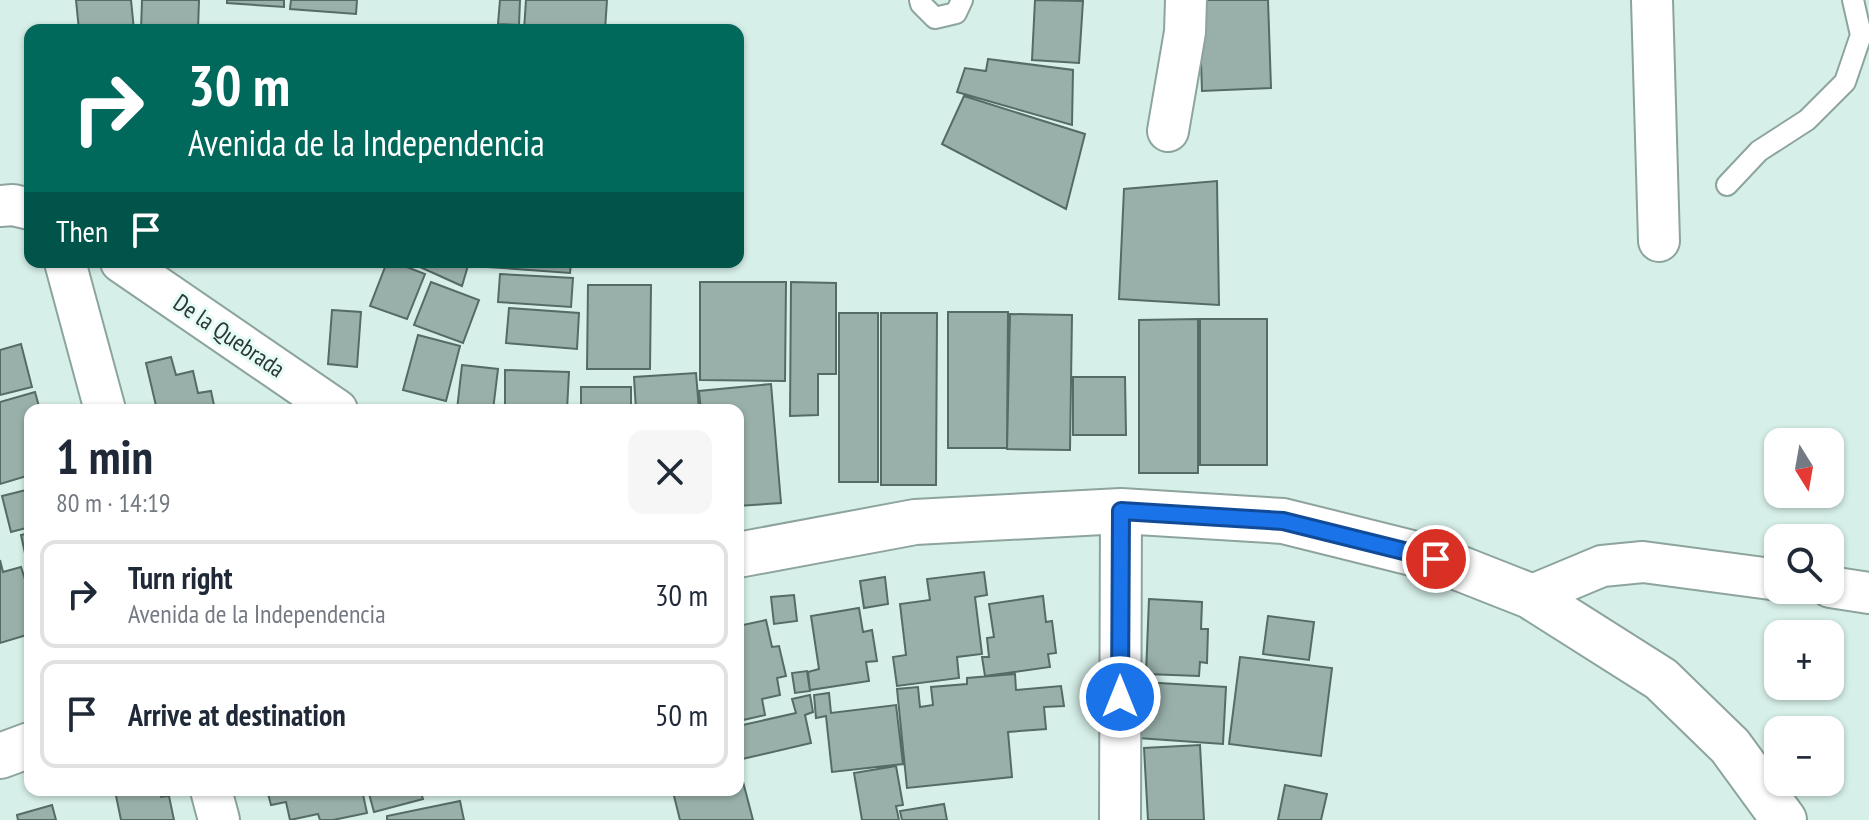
<!DOCTYPE html>
<html lang="en">
<head>
<meta charset="utf-8">
<style>
  body { margin:0; font-family:"PT Sans Narrow",sans-serif; background:#f6f6f7; color:#1f2937; height:100vh; display:flex; flex-direction:column; font-size:30px; white-space:nowrap }
  * { box-sizing:border-box; margin:0 }
  p { font-size:26px; color:#747a83 }
  .icon { flex:none; width:44px; height:44px; fill:none; stroke:currentColor; stroke-width:2; stroke-linecap:round; stroke-linejoin:round }
  .map { position:relative; flex:1; overflow:hidden }
  .sheet { position:absolute; left:24px; top:404px; width:720px; height:392px; display:flex; flex-direction:column; background:#fff; border-radius:16px; box-shadow:0 2px 6px #0004 }
  .sheet>* { flex:none }
  .banner { position:absolute; left:24px; top:24px; width:720px; height:244px; border-radius:16px; box-shadow:0 2px 6px #0004; background:#00695c; color:#fff; overflow:hidden }
  .needle { width:52px; rotate:169deg }
  .tools { position:absolute; left:1764px; top:428px; display:grid; gap:16px }
  .tools a { display:grid; place-items:center; width:80px; height:80px; border-radius:16px; background:#fff; box-shadow:0 2px 6px #0004; font-size:40px }
  .pin { position:absolute; display:grid; place-items:center; width:68px; height:68px; color:#fff; margin:-34px; border:4px solid #fff; border-radius:50%; box-shadow:0 2px 8px #0007 }
  .me { position:absolute; width:88px; margin:-44px; rotate:0deg; stroke-linejoin:round; filter:drop-shadow(0 0 6px #0008) }
  .turn { display:flex; align-items:center; gap:28px; height:168px; padding:0 32px; font-size:36px }
  .turn .icon { width:104px; height:104px; stroke-width:2.5 }
  .turn b { display:block; font-size:56px; line-height:68px }
  .then { display:flex; align-items:center; height:76px; padding:0 32px; background:#0003; gap:16px; font-size:30px }
  .round { display:grid; place-items:center; flex:none; width:84px; height:84px; border-radius:16px; background:#f6f6f7 }
  .head { display:flex; align-items:center; justify-content:space-between; height:136px; padding:0 32px }
  h1 { font-size:48px; font-weight:800; line-height:60px }
  ul { padding:0; list-style:none }
  li { display:flex; align-items:center; gap:24px; height:108px; margin:0 16px 12px; padding:0 16px; border:4px solid #e0e1e3; border-radius:16px }
  li div { flex:1 }
  li b { display:block; font-size:30px }
  li em { font-style:normal }
  .map>svg:first-child { display:block }
</style>
</head>
<body>
<div class="map">
<svg width="1869" height="820" viewBox="0 0 1869 820">
  <rect width="100%" height="100%" fill="#d6efe8"/>
  <path fill="#99b0aa" stroke="#556b65" stroke-width="2" d="M76,0H131L134,30H79Z
    M142,0H199L198,30H141Z
    M227,0H284V7L227,3Z
    M291,0H357L356,14L290,9Z
    M500,0H520L519,25L498,24Z
    M526,0H607L605,30H524Z
    M1035,0L1083,1L1079,63L1032,60Z
    M1199,0H1268L1271,88L1202,91Z
    M988,59L1073,70L1072,125L957,92L965,68L986,71Z
    M964,96L1085,134L1066,209L942,144Z
    M1217,181L1219,305L1119,299L1124,189Z
    M387,262H394L425,274L407,319L370,306Z
    M409,262H469L462,286Z
    M488,262H571L570,273L488,267Z
    M500,274L573,278L571,307L498,302Z
    M431,282L479,300L463,343L414,325Z
    M700,282H786L785,381L700,380Z
    M791,282L836,283V374H818V415L790,416Z
    M588,285H651L650,369H587Z
    M509,308L579,313L577,349L506,343Z
    M332,310L361,312L357,367L328,364Z
    M948,312H1008L1007,448H948Z
    M839,313H878V482H839Z
    M881,313H937L936,485H881Z
    M1010,314L1072,315L1070,450L1007,449Z
    M1198,319V473H1139V320Z
    M1200,319H1267V465H1200Z
    M418,335L460,346L446,401L403,390Z
    M21,344L32,387L0,395V350Z
    M171,357L176,375L193,371L198,393L211,391L215,410H157L146,363Z
    M462,365L498,369L493,410H457Z
    M505,370L569,372L567,410H505Z
    M696,373L699,410H636L634,377Z
    M1073,377H1125L1126,435H1073Z
    M771,384L781,503L738,506V410H701L699,391Z
    M581,387H631V410H581Z
    M35,392L40,410H30V475L0,484V402Z
    M30,489V527L11,532L2,496Z
    M30,533V576L21,535Z
    M0,560L3,572L21,567L30,595V634L0,643Z
    M984,572L987,595L975,597L982,654L957,657L959,678L897,686L893,657L906,655L900,604L930,600L927,579Z
    M885,577L888,604L864,608L860,581Z
    M794,595L797,621L774,624L771,597Z
    M1043,596L1046,622L1052,621L1056,653L1048,654L1050,667L985,676L982,657H989L987,638L994,637L989,604Z
    M1149,599L1202,602L1201,629H1208L1207,663L1200,662L1199,676L1146,674Z
    M859,608L863,632L872,630L877,661L866,662L869,681L810,690L808,672L819,669L811,616Z
    M1268,616L1314,622L1309,660L1263,654Z
    M766,620L772,647L779,646L786,676L777,678L780,695L762,699L765,715L739,721L738,626Z
    M1240,657L1332,668L1321,756L1229,744Z
    M807,671L810,691L795,693L792,673Z
    M1015,674L1016,690L1061,686L1064,706L1044,707L1046,729L1008,732L1012,777L907,788L897,689L918,687L920,707L933,705L931,687L967,684V678Z
    M1142,682L1226,687L1223,744L1138,738Z
    M829,693L831,713L896,705L903,764L832,772L826,716L816,718L814,695Z
    M810,695L813,712L805,715L811,743L738,760V726L796,713L792,699Z
    M1200,745L1204,820H1148L1144,748Z
    M896,766L903,805L896,806L899,820H862L854,773Z
    M741,774L753,820H680L673,792L680,790H738V775Z
    M1285,785L1327,794L1321,820H1278Z
    M119,790H159L161,797L169,796L174,820H121L115,791Z
    M267,790H362L367,813L333,820H320L318,814L290,820L286,802L271,805Z
    M368,790H420L423,799L374,812Z
    M460,801L464,820H387V816Z
    M944,804L947,820H902L900,811Z
    M52,805L56,820H18L17,815Z"/>
  <g fill="none" stroke-linecap="round" stroke-linejoin="round">
    <defs>
      <path id="service" d="M920,0L921,4L935,18L956,13L962,0
        M1727,185L1759,151L1807,120L1845,82L1861,35L1853,0"/>
      <path id="minor" d="M1652,0L1659,241
        M1168,131L1185,32L1186,0
        M0,206L13,205L30,209
        M65,262L105,410
        M121,262L337,410
        M1830,587L1869,593
        M1530,596L1602,566L1643,562L1778,580
        M211,790L219,820
        M1120,820L1121,511"/>
      <path id="tertiary" d="M738,555L915,522L1121,511L1283,521L1436,559L1530,596L1661,679L1730,746L1784,820
        M0,756L30,745"/>
    </defs>
    <use href="#service" stroke="#8da49e" stroke-width="24"/>
    <use href="#minor" stroke="#8da49e" stroke-width="44"/>
    <use href="#tertiary" stroke="#8da49e" stroke-width="48"/>
    <use href="#service" stroke="#fff" stroke-width="20"/>
    <use href="#minor" stroke="#fff" stroke-width="40"/>
    <use href="#tertiary" stroke="#fff" stroke-width="44"/>
  </g>
  <g fill="none" stroke-linecap="round" stroke-linejoin="round">
    <defs>
      <path id="route" d="M1120,697L1121,511L1283,521L1436,559"/>
    </defs>
    <use href="#route" stroke="#114b97" stroke-width="20"/>
    <use href="#route" stroke="#1a73e8" stroke-width="14"/>
  </g>
  <g text-anchor="middle" stroke-width="6" stroke-linejoin="round" paint-order="stroke">
    <g font-size="24" fill="#2d3634" stroke="#e4fcf6">
      <text transform="translate(229 336) rotate(34)" y="8">De la Quebrada</text>
    </g>
  </g>
</svg>
<div class="tools">
<a><svg class="needle" viewBox="-14 -14 28 28"><path d="M0-13l5 13h-10z" fill="#e53935"/><path d="M0 13l5-13h-10z" fill="#747a83"/></svg></a>
<a><svg class="icon" aria-label="search" viewBox="0 0 24 24"><circle cx="10" cy="10" r="6"/><path d="M15 15l6 6"/></svg></a>
<a>+</a>
<a>−</a>
</div>
<div class="pin" style="left:1436px;top:559px;background:#d93025"><svg class="icon" aria-label="arrive" viewBox="0 0 24 24"><path d="M6 21V4h12l-3 4 3 4H6"/></svg></div>
<svg class="me" style="left:1120px;top:697px" viewBox="-20 -20 40 40"><circle r="17" fill="#1a73e8" stroke="#fff" stroke-width="3"/><path d="M0-11L8 9 0 5-8 9z" fill="#fff"/></svg>
<div class="banner">
<div class="turn"><svg class="icon" aria-label="right" viewBox="0 0 24 24"><path d="M7 20v-9h11M14 6l5 5-5 5"/></svg><div><b>30 m</b>Avenida de la Independencia</div></div>
<div class="then">Then<svg class="icon" aria-label="arrive" viewBox="0 0 24 24"><path d="M6 21V4h12l-3 4 3 4H6"/></svg></div>
</div>
<section class="sheet">
<div class="head"><div><h1>1 min</h1><p>80 m · 14:19</p></div><a class="round"><svg class="icon" aria-label="close" viewBox="0 0 24 24"><path d="M6 6l12 12M18 6L6 18"/></svg></a></div>
<ul>
<li><svg class="icon" aria-label="right" viewBox="0 0 24 24"><path d="M7 20v-9h11M14 6l5 5-5 5"/></svg><div><b>Turn right</b><p>Avenida de la Independencia</p></div><em>30 m</em></li>
<li><svg class="icon" aria-label="arrive" viewBox="0 0 24 24"><path d="M6 21V4h12l-3 4 3 4H6"/></svg><div><b>Arrive at destination</b></div><em>50 m</em></li>
</ul>
</section>
</div>
</body>
</html>
